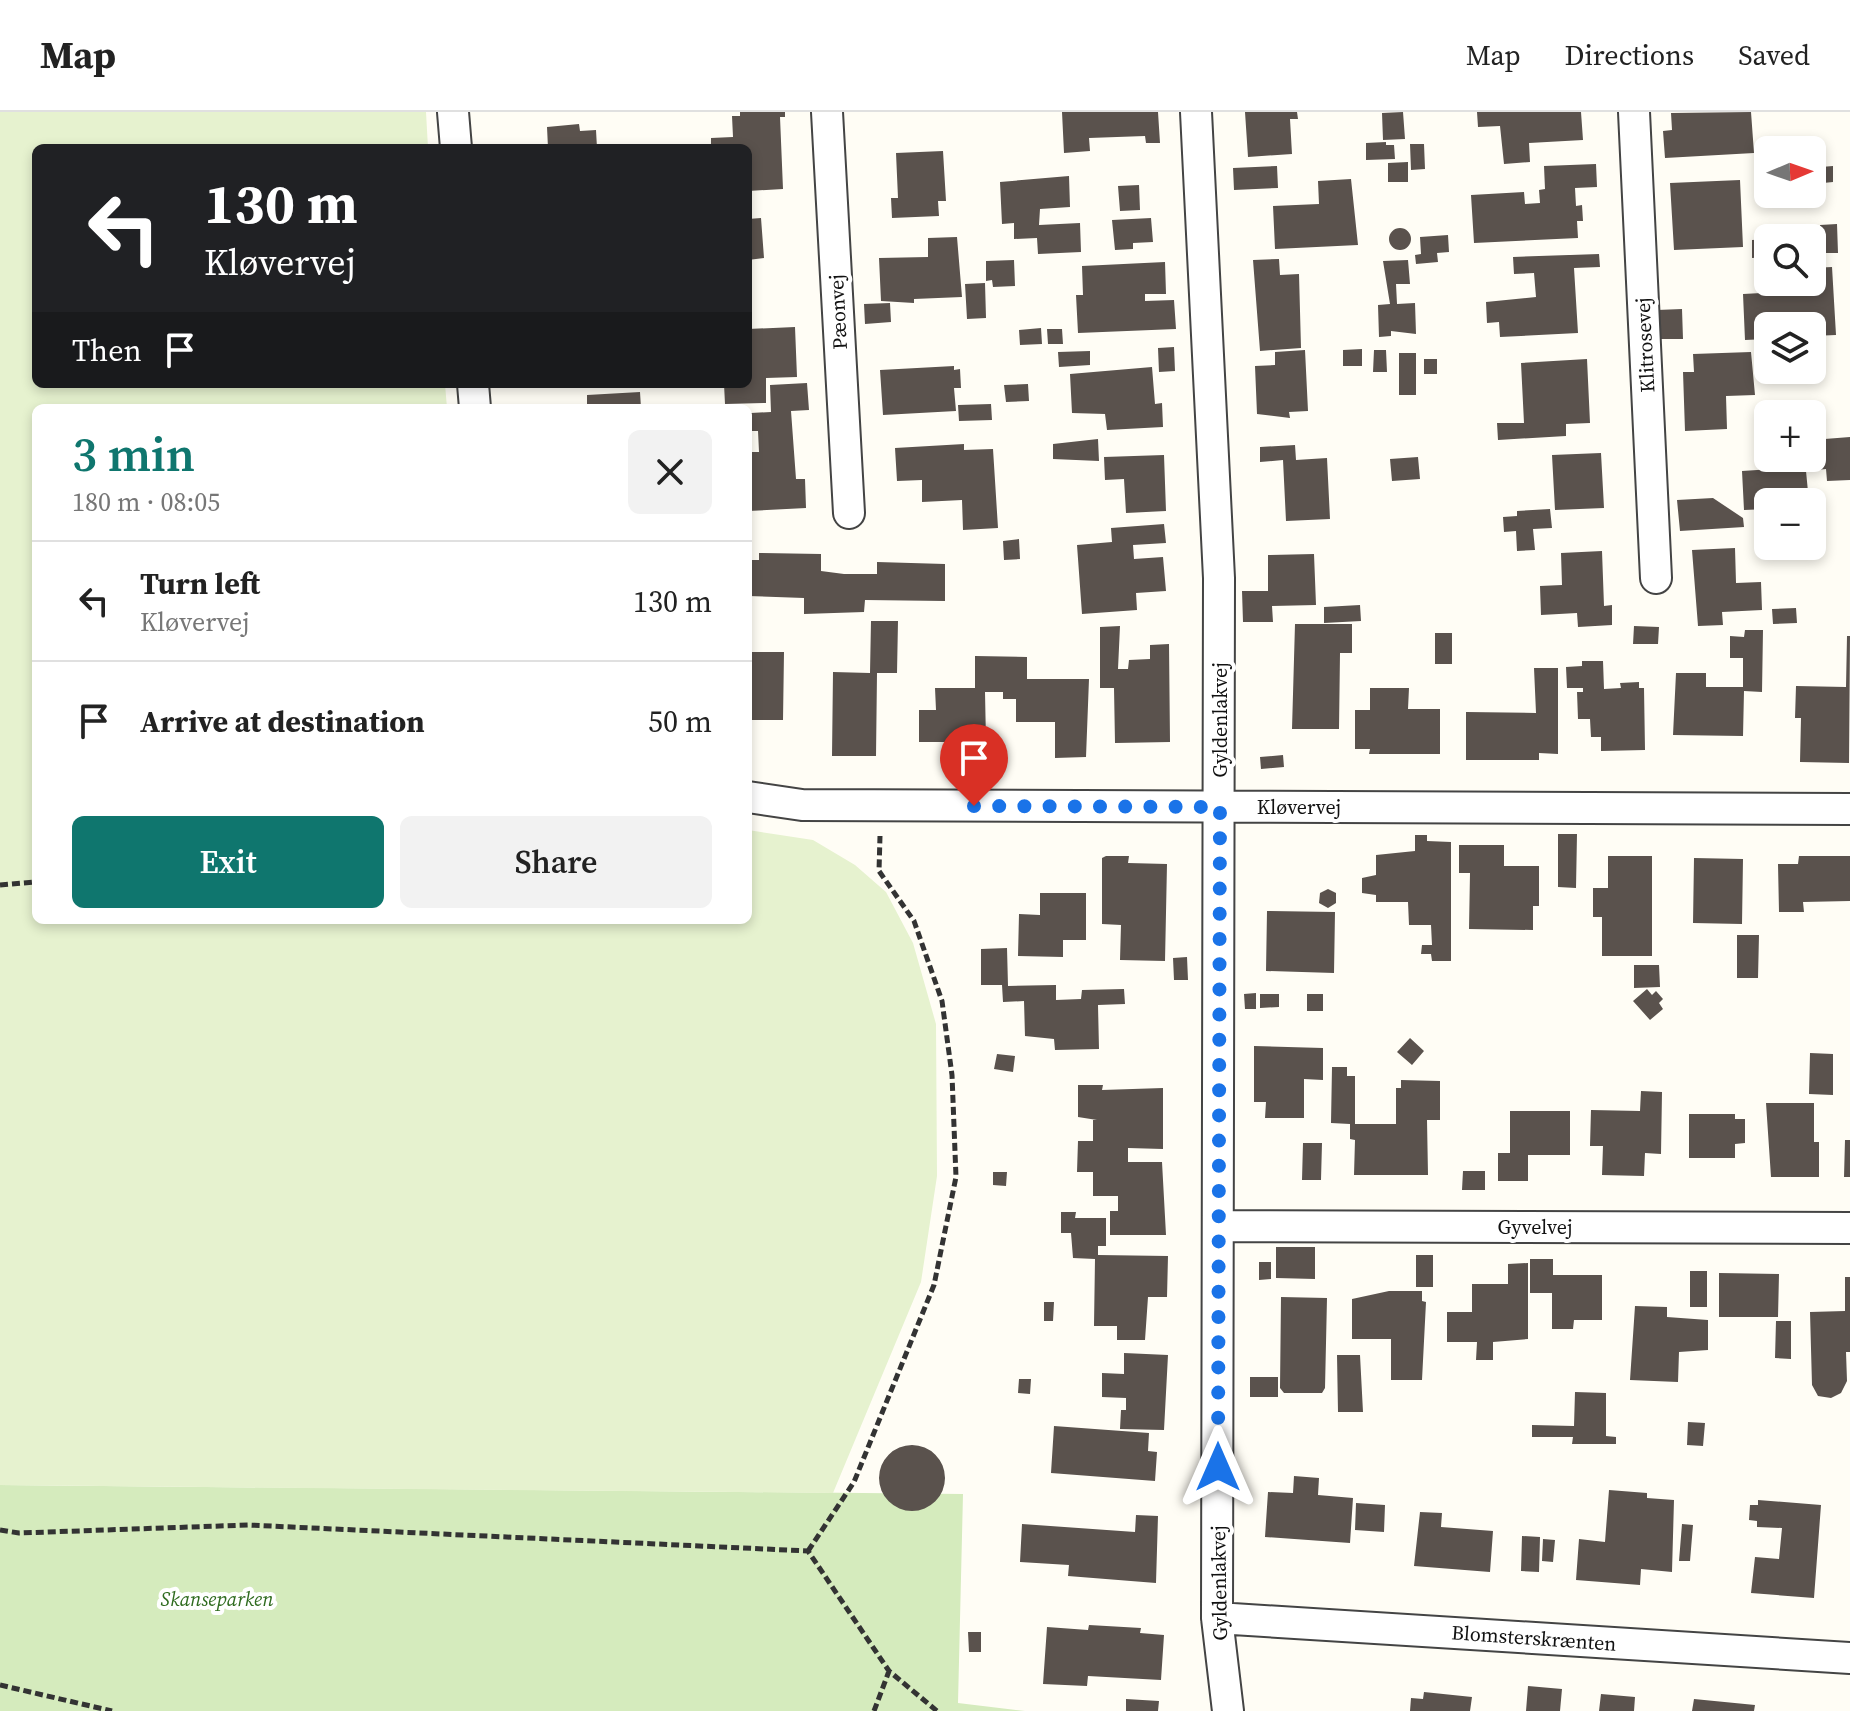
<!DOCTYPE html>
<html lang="en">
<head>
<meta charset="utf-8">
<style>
  body { margin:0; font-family:"Source Serif 4",serif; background:#f2f2f2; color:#222; height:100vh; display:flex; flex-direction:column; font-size:30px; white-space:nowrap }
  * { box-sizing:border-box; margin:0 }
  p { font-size:26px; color:#767676 }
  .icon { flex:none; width:44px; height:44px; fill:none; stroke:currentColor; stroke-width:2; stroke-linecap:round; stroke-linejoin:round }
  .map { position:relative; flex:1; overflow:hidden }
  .side { position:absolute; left:32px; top:292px; width:720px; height:520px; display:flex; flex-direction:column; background:#fff; border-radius:12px; box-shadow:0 4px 12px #0003 }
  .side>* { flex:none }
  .banner { position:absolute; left:32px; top:32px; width:720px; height:244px; border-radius:12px; box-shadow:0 4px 12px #0003; background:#202124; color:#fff; overflow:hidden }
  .needle { width:52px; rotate:88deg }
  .buttons { position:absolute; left:1754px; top:24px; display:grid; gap:16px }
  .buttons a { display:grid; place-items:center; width:72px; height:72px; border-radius:12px; background:#fff; box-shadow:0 4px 12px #0003; font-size:40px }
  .pin { position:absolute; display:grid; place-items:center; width:68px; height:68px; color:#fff; margin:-82px -34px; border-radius:50% 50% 50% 0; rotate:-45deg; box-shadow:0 0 8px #0007 }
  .pin .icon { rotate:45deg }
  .me { position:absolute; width:88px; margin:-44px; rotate:0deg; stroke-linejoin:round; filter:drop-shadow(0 0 6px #0008) }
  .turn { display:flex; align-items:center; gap:28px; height:168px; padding:0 40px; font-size:36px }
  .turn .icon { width:104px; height:104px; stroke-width:2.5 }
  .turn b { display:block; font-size:56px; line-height:68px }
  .then { display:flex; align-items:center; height:76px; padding:0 40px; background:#0003; gap:16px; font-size:30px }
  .round { display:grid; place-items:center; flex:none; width:84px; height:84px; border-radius:12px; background:#f2f2f2 }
  .headline { display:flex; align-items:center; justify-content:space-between; height:136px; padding:0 40px }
  h1 { font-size:48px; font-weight:600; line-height:60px; color:#0f766e }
  .cta { display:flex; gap:16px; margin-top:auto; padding:16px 40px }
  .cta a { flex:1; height:92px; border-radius:12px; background:#0f766e; color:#fff; font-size:32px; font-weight:600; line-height:92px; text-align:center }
  .cta a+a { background:#f2f2f2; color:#222 }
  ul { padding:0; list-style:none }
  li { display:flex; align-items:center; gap:24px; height:120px; padding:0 40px; border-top:2px solid #e0e0e0 }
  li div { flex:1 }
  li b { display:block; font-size:30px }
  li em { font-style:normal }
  header { display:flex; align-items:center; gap:48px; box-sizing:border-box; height:112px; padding:0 40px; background:#fff; border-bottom:2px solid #e0e0e0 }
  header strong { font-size:38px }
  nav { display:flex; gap:44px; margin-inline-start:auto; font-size:28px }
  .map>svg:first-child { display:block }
</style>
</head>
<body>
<header>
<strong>Map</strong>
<nav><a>Map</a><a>Directions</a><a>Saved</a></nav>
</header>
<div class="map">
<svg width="1850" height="1599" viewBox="0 0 1850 1599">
  <rect width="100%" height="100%" fill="#fffdf5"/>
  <path fill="#d5ebbd" d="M0,1373L963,1382L958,1591L1025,1599H0Z"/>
  <path fill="#e6f2cf" d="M0,0H426L428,36H36V272H445L447,296H36V808H748V718L813,728L855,753L886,780L913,831L936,912L937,1064L921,1170L833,1381L0,1373Z"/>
  <path fill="#5a524d" d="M740,0H785V5H780L783,77L748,79V36H711V26L733,25L732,4H740Z
    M1062,0H1158L1160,31H1146L1145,24L1089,26L1090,39L1064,41Z
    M1245,0H1297L1298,7H1290L1292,42L1248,45Z
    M1403,0L1405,27L1383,28L1382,1Z
    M1477,0H1581L1583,28L1529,31L1530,50L1504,52L1500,14L1478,15Z
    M1751,0L1754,41L1665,46L1663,19L1672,18L1671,1Z
    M579,12L580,19L596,18L597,36H548L547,15Z
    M1386,30V33H1394L1395,47L1366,48V31Z
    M1410,32H1424L1425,57L1411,58Z
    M943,39L946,89H938L939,104L892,106L891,86H898L896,41Z
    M1408,50V70H1388V51Z
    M1596,52L1597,75L1575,76L1576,94L1582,93L1583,109H1577L1578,126L1474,131L1471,83L1524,80L1525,92L1540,91L1539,78L1545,77L1544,54Z
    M1277,54L1278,76L1234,78L1233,56Z
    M1833,54V70L1823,71L1821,55Z
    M1069,64L1070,95L1040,97L1039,113L1080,111L1081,140L1038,142L1037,126L1014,127V111L1002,112L1000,70Z
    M1351,67L1358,133L1275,137L1273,94L1319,92L1318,69Z
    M1740,68L1743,135L1674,138L1670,71Z
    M1139,73L1140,98L1120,99L1118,74Z
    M761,106L764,146L748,148V107Z
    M1151,106L1153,130L1133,131V137L1115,138L1112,108Z
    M1837,112L1838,141H1821L1820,113Z
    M1389 127a11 11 0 1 1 22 0a11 11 0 1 1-22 0Z
    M1448,123L1449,140L1437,141L1438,150L1416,152L1415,143L1421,142L1420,125Z
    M957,125L962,185L914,187V191L881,189L879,146L928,145V126Z
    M1768,127V145L1752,146V128Z
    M1599,142L1600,155L1574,156L1578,221L1500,225L1499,210L1487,211L1486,190L1536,185L1534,161L1514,162L1513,145Z
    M1279,147L1280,163L1299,162L1301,236L1260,239L1253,148Z
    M1014,148L1015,174L993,175L992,168L986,169V149Z
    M1408,148L1410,172H1396L1397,192L1415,191L1416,222L1391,219V224L1379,225L1378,193L1390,192L1383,149Z
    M1165,150L1166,182H1145V189L1174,188L1176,217L1078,221L1076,183H1083L1082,154Z
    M1832,155L1836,223L1812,224V214H1768V227L1745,228L1743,182L1798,179L1797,170H1812V156Z
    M985,171L986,206L967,207L965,172Z
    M890,191L891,210L865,212L864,192Z
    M1682,197L1683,227H1657V198Z
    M795,215L797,265L766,266V291L725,292L724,272H748V217Z
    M1041,216L1042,232L1020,233L1019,218Z
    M1047,217H1062L1063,232H1048Z
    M1174,235L1175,259L1159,260L1158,236Z
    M1362,237V254H1343V238Z
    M1305,238L1308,299L1289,300L1290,306L1257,302L1255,254L1275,253V240Z
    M1374,238H1386L1387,260H1373Z
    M1090,239V253L1059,255L1058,240Z
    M1751,240L1755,283L1726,284L1727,317L1685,319L1683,260H1694L1693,242Z
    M1399,241H1416V283H1399Z
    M1424,247H1437V262H1424Z
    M1587,247L1590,311L1566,312V324L1498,328L1497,311H1524L1521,251Z
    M954,254V258L960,257L961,276H954L956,299L883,303L880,258Z
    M1152,255L1155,292L1162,291L1163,315L1107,318L1105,302L1072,301L1070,262Z
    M807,271L809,298L791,299L796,367H805L806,396L748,399V340H759L758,319H752L751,301L771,300L770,273Z
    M1028,272L1029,289L1006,290L1004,273Z
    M640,280L641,296H587V283Z
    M991,292L992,308L959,309L958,293Z
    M1850,325V368L1827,369L1826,357L1806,359L1809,390H1768V397L1744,398L1742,359L1788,356L1787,346H1812V328Z
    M1098,327L1099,349L1053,347V332Z
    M964,332V338L993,337L998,416L963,418L962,388L922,390V368L897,369L895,336Z
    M1295,333L1296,348L1327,346L1330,407L1286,409L1283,348L1260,350V335Z
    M1601,341L1604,396L1555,398L1552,343Z
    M1164,343L1166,399L1126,401L1124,367L1105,368L1104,345Z
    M1418,345L1420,367L1392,369L1390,347Z
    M1713,386L1743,406L1744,415L1680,419L1677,388Z
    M1550,397L1552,416L1533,417L1535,438L1517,439L1516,419L1504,420L1503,405L1517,404V399Z
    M1164,412L1166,431L1133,433L1134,447L1163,445L1166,479L1136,481L1137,498L1082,502L1077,433L1112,430L1111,416Z
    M1019,427L1020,447L1004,448L1003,429Z
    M1735,436L1736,471L1761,470L1762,498L1722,500L1723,513L1698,514L1692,438Z
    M1602,439L1604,494L1612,493V513L1578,515L1577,501L1541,503L1540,474L1562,473L1561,441Z
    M759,441L821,442V459L844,462H877V450L945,452V489L865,488L864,500L804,502V486L748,484V448H759Z
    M1314,442L1316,493L1272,494L1273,510H1243L1242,479H1268V443Z
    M1360,493L1361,509L1324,511V495Z
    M1796,496L1797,511L1773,512L1772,497Z
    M871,509H898L897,561H877L876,644H832L833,560L870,561Z
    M1295,512H1352V541H1340L1339,617H1292Z
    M1120,514L1118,557H1128L1129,548L1150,547V533L1169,532L1170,630L1115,631L1114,576H1100V515Z
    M1634,514L1659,515L1658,532H1633Z
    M1745,518H1763L1762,580L1744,579L1743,624L1673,623L1676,561H1706V575H1743V546H1730V524L1744,525Z
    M1435,521H1452V552H1435Z
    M1847,524H1850L1849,651L1800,650L1801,606H1795L1796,574L1846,575Z
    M748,540H784L783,608H748Z
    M975,544L1027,545V567H1089L1086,645L1055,646V610H1016V587H1003V580H985L986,630H919V598H936L935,576H975Z
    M1582,549H1603L1604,577L1621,576L1620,571L1639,570V576H1644L1645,638L1601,639V625H1591L1590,607H1578L1577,580H1583V576H1567L1566,555L1582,554Z
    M1534,556H1558V642L1539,641V648H1466V600L1536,601Z
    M1370,576H1409L1408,597H1440V642H1369L1370,637H1355V598H1370Z
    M1283,643L1284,655L1261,657L1260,645Z
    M1558,722H1577L1576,776L1558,775Z
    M1415,723H1427V729L1451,730V849H1432L1431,842H1421L1422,833H1432L1431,813H1409L1408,790H1376V783L1362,781V766L1376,763V743L1415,739Z
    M1459,733H1504V754H1539V794H1533V818L1469,817L1470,761H1459Z
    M1106,744H1129L1128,751L1167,752L1165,849L1120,848L1121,813L1102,812V746Z
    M1608,744H1652V844H1602V805H1593V776H1608Z
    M1799,744H1850V789L1803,790L1804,800H1779L1778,752H1798Z
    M1694,746L1743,747L1742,812L1693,811Z
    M1328,777L1336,781V791L1328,796L1319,791L1320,781Z
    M1040,781H1086V828H1063V845L1018,844L1019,802L1040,803Z
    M1267,799L1335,800L1334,861L1266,859Z
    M1737,823H1759L1758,866H1737Z
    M1007,836L1008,874L1056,873V888L1081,887L1082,878L1124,877L1125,892L1098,893L1099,937L1055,938L1054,927L1025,924L1024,889L1003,890L1002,873H981V837Z
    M1187,845L1188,868H1174L1173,846Z
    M1634,853H1659L1660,875L1634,876Z
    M1647,877L1652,883L1656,879L1663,887L1659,891L1663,897L1650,908L1633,889Z
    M1256,881V897H1245L1244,882Z
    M1260,882H1279V895L1260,896Z
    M1307,882H1323V899H1307Z
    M1410,926L1424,939L1412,953L1397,940Z
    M1254,934L1323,936V968L1304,967V1006H1265L1266,990H1254Z
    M1810,941L1833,942V983L1809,982Z
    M997,942L1015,944L1013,960L994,957Z
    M1332,955H1347V964H1355V1012H1396V976H1401V968L1440,969V1008H1427L1428,1063H1354L1355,1028L1350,1027V1012L1331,1011Z
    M1078,973H1103L1102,978L1163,976V1037L1128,1036V1050H1162L1166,1123H1110V1099H1118V1084H1093V1060H1077L1078,1029H1093V1008H1097L1078,1005Z
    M1641,979L1662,980L1661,1042L1645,1041L1644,1064L1602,1063L1603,1034H1590L1591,998L1640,999Z
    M1766,991H1814V1030H1819V1065H1771Z
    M1510,999H1570V1043H1528V1069H1498V1041H1510Z
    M1689,1002H1735V1007H1745V1031L1735,1032V1046H1689Z
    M1845,1028H1850V1065H1844Z
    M1303,1031H1322L1321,1068H1302Z
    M1463,1059H1485V1078H1462Z
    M993,1060H1007L1006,1074L993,1073Z
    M1061,1100H1076L1075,1106H1106V1134H1098V1143L1168,1144L1167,1185H1148L1145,1228H1117V1214H1094L1095,1147L1073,1146L1071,1121H1061Z
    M1276,1135H1315V1167L1276,1166Z
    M1416,1143H1433V1175H1416Z
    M1530,1147H1553V1163H1602V1208H1574L1573,1217H1552V1181H1530Z
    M1259,1150H1271V1167L1259,1168Z
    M1528,1151V1227L1493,1230V1248H1476L1477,1230H1447V1200H1472V1172H1508V1152Z
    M1690,1159H1707V1195H1690Z
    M1719,1161L1779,1162L1778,1205H1719Z
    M1845,1165H1850V1240H1846L1847,1269L1841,1281L1831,1286L1818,1284L1812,1273L1810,1200L1845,1199Z
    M1389,1179H1422V1189L1426,1190L1422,1268H1391V1227H1352V1187Z
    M1281,1185L1327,1186L1325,1276L1322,1281H1284L1280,1276Z
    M1044,1190H1054L1053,1209H1044Z
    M1635,1194L1667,1195V1205L1708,1208V1238L1679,1240L1678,1270L1630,1268Z
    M1776,1209H1791V1247L1775,1246Z
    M1124,1241L1168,1243L1164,1318L1120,1317L1121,1298H1126V1286L1102,1285V1261L1124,1262Z
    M1337,1243H1360L1363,1300H1338Z
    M1250,1265H1278V1285H1250Z
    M1019,1267H1031L1030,1282L1018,1281Z
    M1575,1280L1606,1281V1324L1616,1325V1332H1572L1573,1325H1532V1313L1574,1314Z
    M1688,1310L1705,1311L1703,1334L1687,1333Z
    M1054,1314L1149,1321L1148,1339L1157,1340L1155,1369L1051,1361Z
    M879 1366a33 33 0 1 1 66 0a33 33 0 1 1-66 0Z
    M1294,1364L1319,1366L1318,1383L1353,1386L1350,1431L1265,1425L1268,1380L1293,1381Z
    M1609,1378L1647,1381V1386L1674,1388L1672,1460L1641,1457L1640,1473L1576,1468L1579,1427L1605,1430Z
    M1758,1388L1821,1393L1814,1486L1751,1481L1755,1445L1779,1447L1782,1416L1757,1415V1409L1749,1408L1750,1393H1758Z
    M1356,1391L1385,1393L1384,1420L1355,1418Z
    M1420,1400L1442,1401L1441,1415L1493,1419L1490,1460L1414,1454Z
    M1136,1403L1158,1404L1156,1471L1068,1464L1069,1453L1020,1450L1022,1412L1135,1420Z
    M1682,1412L1693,1413L1690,1449H1679Z
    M1522,1424L1540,1425L1539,1460L1521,1459Z
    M1543,1427L1555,1428L1553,1450L1542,1449Z
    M1089,1513L1141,1516L1140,1521L1164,1523L1161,1568L1088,1564L1087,1574L1043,1572L1047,1515L1088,1518Z
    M968,1520H981V1540H969Z
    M1528,1574L1562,1577L1560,1599H1526Z
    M1424,1580L1472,1585L1470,1599H1410L1411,1586L1423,1587Z
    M1601,1582L1635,1585L1634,1599H1599Z
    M1126,1587L1159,1589L1158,1599H1126Z
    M1694,1587L1755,1593L1754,1599H1692Z"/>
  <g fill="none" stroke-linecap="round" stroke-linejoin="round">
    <defs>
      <path id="minor" d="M453,0L456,36
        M827,0L849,401
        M1196,0L1219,466L1217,1506L1228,1599
        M1634,0L1656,466
        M473,272L475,296
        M748,685L802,693L1850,697
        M1219,1114L1850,1116
        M1217,1506L1850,1546"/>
    </defs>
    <use href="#minor" stroke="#444" stroke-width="34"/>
    <path stroke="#333" stroke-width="5" stroke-dasharray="8 4" stroke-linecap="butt" d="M0,773L36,770
      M0,1418L19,1421L248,1413L808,1439L889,1559L937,1599
      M808,1439L854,1370L934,1173L956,1065L952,963L942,889L914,809L879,759L880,724
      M0,1573L112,1599
      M874,1599L889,1559"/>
    <use href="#minor" stroke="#fff" stroke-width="30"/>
  </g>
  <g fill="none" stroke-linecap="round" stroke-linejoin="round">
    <path stroke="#1a73e8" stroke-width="14" stroke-dasharray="0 25.2" d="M974,694L1220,695L1218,1355"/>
  </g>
  <g text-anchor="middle" stroke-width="8" stroke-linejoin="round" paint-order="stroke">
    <g font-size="20" fill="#111" stroke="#fff">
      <text transform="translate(838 200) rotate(-93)" y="7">Pæonvej</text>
      <text transform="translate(1645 233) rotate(-93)" y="7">Klitrosevej</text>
      <text transform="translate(1220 608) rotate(-90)" y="7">Gyldenlakvej</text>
      <text x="1299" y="702">Kløvervej</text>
      <text x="1535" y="1122">Gyvelvej</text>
      <text transform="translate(1219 1471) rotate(-91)" y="7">Gyldenlakvej</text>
      <text transform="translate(1534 1526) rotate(4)" y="7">Blomsterskrænten</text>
    </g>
    <g font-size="20" font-style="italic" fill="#2f6b1f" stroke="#fff">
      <text x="217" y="1494">Skanseparken</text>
    </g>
  </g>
</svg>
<div class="buttons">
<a><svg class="needle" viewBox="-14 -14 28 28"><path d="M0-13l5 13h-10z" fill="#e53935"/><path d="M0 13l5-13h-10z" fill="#767676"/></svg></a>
<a><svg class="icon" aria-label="search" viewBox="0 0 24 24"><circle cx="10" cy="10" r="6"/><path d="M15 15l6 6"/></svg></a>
<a><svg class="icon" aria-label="layers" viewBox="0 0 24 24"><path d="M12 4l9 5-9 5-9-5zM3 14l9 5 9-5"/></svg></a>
<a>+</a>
<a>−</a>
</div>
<div class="pin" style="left:974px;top:694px;background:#d93025"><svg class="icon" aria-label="arrive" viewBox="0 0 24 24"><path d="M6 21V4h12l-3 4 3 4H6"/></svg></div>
<svg class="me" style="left:1218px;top:1355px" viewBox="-20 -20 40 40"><path d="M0-17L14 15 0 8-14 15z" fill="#1a73e8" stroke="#fff" stroke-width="4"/></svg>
<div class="banner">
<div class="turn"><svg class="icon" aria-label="left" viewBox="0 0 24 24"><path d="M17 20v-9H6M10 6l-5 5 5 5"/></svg><div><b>130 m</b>Kløvervej</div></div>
<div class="then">Then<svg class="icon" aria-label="arrive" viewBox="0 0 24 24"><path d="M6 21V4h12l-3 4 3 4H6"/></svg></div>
</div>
<section class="side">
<div class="headline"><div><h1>3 min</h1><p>180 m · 08:05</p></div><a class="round"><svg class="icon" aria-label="close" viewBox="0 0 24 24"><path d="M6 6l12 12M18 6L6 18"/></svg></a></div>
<ul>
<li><svg class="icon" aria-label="left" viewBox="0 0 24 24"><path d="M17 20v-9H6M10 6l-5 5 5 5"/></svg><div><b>Turn left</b><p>Kløvervej</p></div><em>130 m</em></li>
<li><svg class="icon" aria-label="arrive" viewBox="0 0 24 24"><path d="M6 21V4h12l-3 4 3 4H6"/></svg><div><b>Arrive at destination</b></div><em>50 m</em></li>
</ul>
<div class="cta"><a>Exit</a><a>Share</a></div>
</section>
</div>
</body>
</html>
